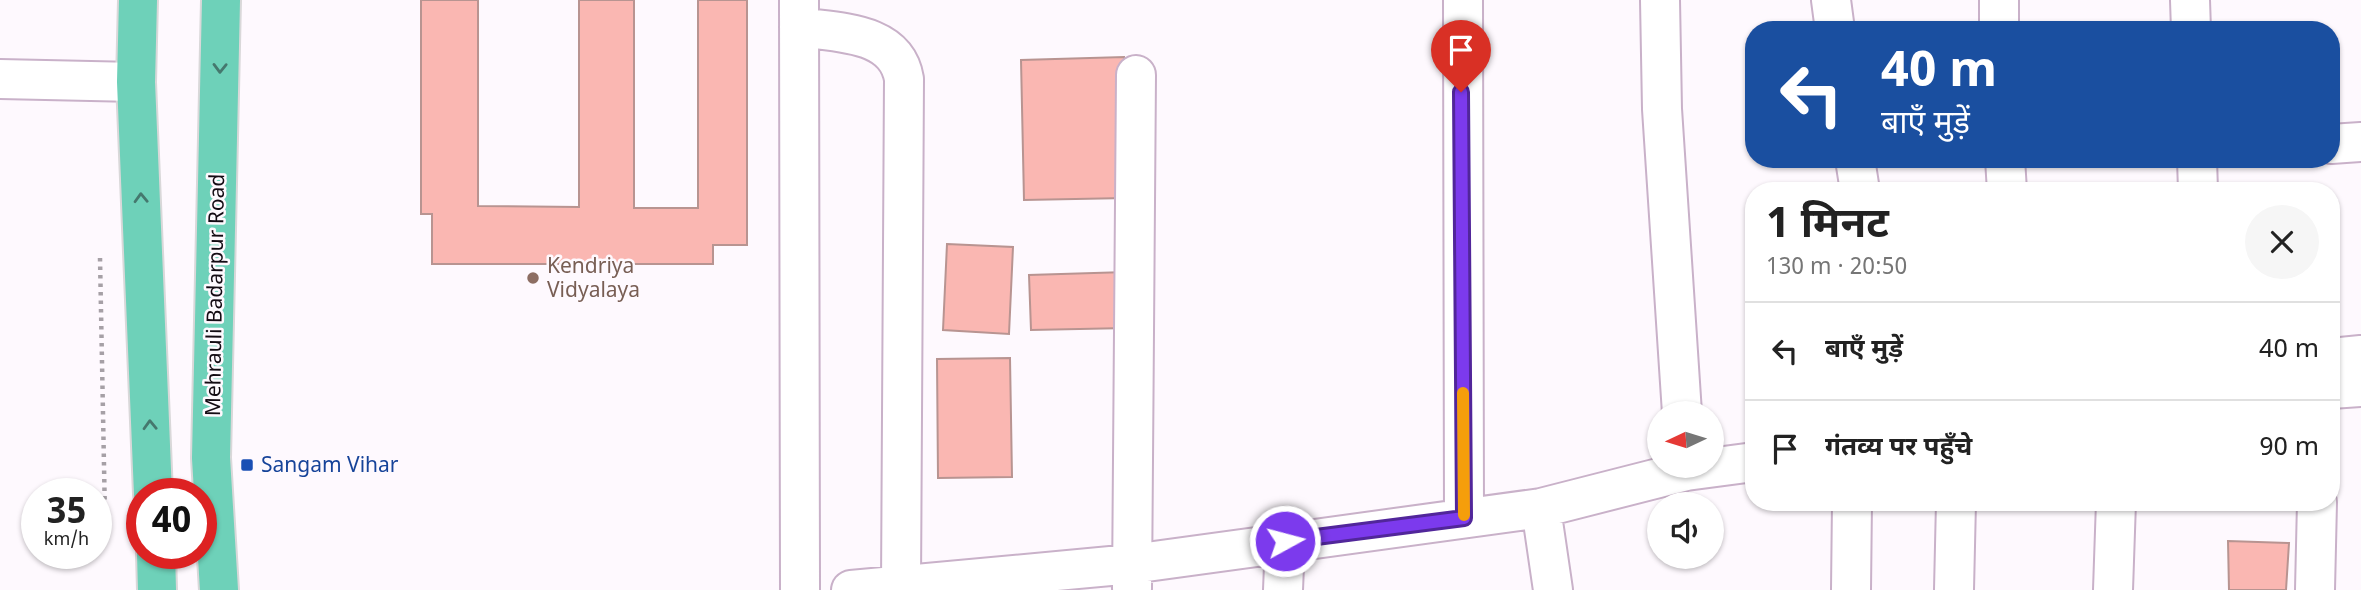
<!DOCTYPE html>
<html lang="hi">
<head>
<meta charset="utf-8">
<style>
  body { margin:0; font-family:Georgia,"Noto Sans Devanagari",serif; background:#f6f6f6; color:#222; height:100vh; display:flex; flex-direction:column; font-size:26px; white-space:nowrap }
  * { box-sizing:border-box; margin:0 }
  p { font-size:23px; color:#767676 }
  .icon { flex:none; width:38px; height:38px; fill:none; stroke:currentColor; stroke-width:2; stroke-linecap:round; stroke-linejoin:round }
  .map { position:relative; flex:1; overflow:hidden }
  .panel { position:absolute; left:1745px; top:182px; width:595px; height:329px; display:flex; flex-direction:column; background:#fff; border-radius:28px; box-shadow:0 2px 5px #0004 }
  .panel>* { flex:none }
  .banner { position:absolute; left:1745px; top:21px; width:595px; height:147px; border-radius:28px; box-shadow:0 2px 5px #0004; background:#1a4fa0; color:#fff; overflow:hidden }
  .needle { width:46px; rotate:266deg }
  .controls { position:absolute; left:1647px; top:401px; display:grid; gap:14px }
  .controls a { display:grid; place-items:center; width:77px; height:77px; border-radius:50%; background:#fff; box-shadow:0 2px 5px #0004; font-size:35px }
  .speed { position:absolute; left:21px; top:478px; display:flex; gap:14px; font-size:35px; font-weight:700; text-align:center }
  .speed>* { display:grid; place-content:center; width:91px; height:91px; border-radius:50%; background:#fff; box-shadow:0 2px 5px #0004; line-height:1 }
  .speed small { font-size:18px; font-weight:400 }
  .speed .limit { border:10px solid #d22; background:#fff; color:#111 }
  .pin { position:absolute; display:grid; place-items:center; width:60px; height:60px; color:#fff; margin:-72px -30px; border-radius:50% 50% 50% 0; rotate:-45deg; box-shadow:0 0 7px #0007 }
  .pin .icon { rotate:45deg }
  .me { position:absolute; width:77px; margin:-38px; rotate:83deg; stroke-linejoin:round; filter:drop-shadow(0 0 5px #0008) }
  .turn { display:flex; align-items:center; gap:24px; height:147px; padding:0 21px; font-size:32px }
  .turn .icon { width:91px; height:91px; stroke-width:2.5 }
  .turn b { display:block; font-size:49px; line-height:60px }
  .round { display:grid; place-items:center; flex:none; width:74px; height:74px; border-radius:37px; background:#f6f6f6 }
  .overview { display:flex; align-items:center; justify-content:space-between; height:119px; padding:0 21px }
  h1 { font-size:42px; font-weight:700; line-height:52px }
  ul { padding:0; list-style:none }
  li { display:flex; align-items:center; gap:21px; height:98px; padding:0 21px; border-top:2px solid #e0e0e0 }
  li div { flex:1 }
  li b { display:block; font-size:26px }
  li em { font-style:normal }
  .map>svg:first-child { display:block }
</style>
</head>
<body>
<div class="map">
<svg width="2361" height="590" viewBox="0 0 2361 590">
  <rect width="100%" height="100%" fill="#fef9fe"/>
  <path fill="#fab7b2" stroke="#b89491" stroke-width="2" d="M421,0H478V206L579,207V0H634V208H698V0H747V245H713V264H432V214H421Z
    M1124,57L1127,198L1024,200L1021,60Z
    M947,244L1013,247L1009,334L943,330Z
    M1126,272L1128,328L1031,330L1029,275Z
    M1010,358L1012,477L938,478L937,359Z
    M2228,541L2289,543L2286,590H2229Z"/>
  <g fill="none" stroke-linecap="round" stroke-linejoin="round">
    <defs>
      <path id="minor" d="M799,0L800,590
        M1463,0L1464,518
        M1660,0L1662,109L1682,413
        M1831,0L1835,30
        M1999,0V30
        M2190,0L2191,30
        M799,27C838,33 896,31 904,79L901,585
        M0,79L136,82
        M2331,144L2361,142
        M1855,159L1860,191
        M2005,159L2007,191
        M2197,159L2198,191
        M2331,358L2361,355
        M2331,389L2361,387
        M1541,508L1553,590
        M1132,588L1136,75
        M851,590L1132,564L1541,508L1686,471L1754,462
        M1283,590L1285,541
        M1851,590L1852,502
        M1954,590L1956,502
        M2113,590L2116,502
        M2315,590L2317,502"/>
      <path id="major" d="M138,0L136,82L153,494
        M156,553L157,590
        M219,590L211,458L221,0"/>
    </defs>
    <use href="#minor" stroke="#c9b1c9" stroke-width="42"/>
    <use href="#major" stroke="#d9d8d9" stroke-width="42"/>
    <path stroke="#a6a0a6" stroke-width="4.5" stroke-dasharray="3.5 5" stroke-linecap="butt" d="M100,258L105,517"/>
    <use href="#minor" stroke="#fff" stroke-width="38"/>
    <use href="#major" stroke="#6ed1b9" stroke-width="38"/>
  </g>
  <defs><path id="oneway-chevron" d="M-2-3.5L2.5 0L-2 3.5" fill="none" stroke-width="1.6" stroke-linecap="round" stroke-linejoin="round" transform="scale(1.75)"/></defs>
  <g stroke="#45786e">
    <use href="#oneway-chevron" transform="translate(220 68) rotate(91)"/>
    <use href="#oneway-chevron" transform="translate(141 198) rotate(-92)"/>
    <use href="#oneway-chevron" transform="translate(150 425) rotate(-92)"/>
  </g>
  <g fill="none" stroke-linecap="round" stroke-linejoin="round">
    <defs>
      <path id="route" d="M1285,541L1464,518L1461,92"/>
    </defs>
    <use href="#route" stroke="#51269a" stroke-width="18"/>
    <use href="#route" stroke="#7c3aed" stroke-width="12"/>
    <path stroke="#f59e0b" stroke-width="12" d="M1463,393L1464,515"/>
  </g>
  <circle fill="#8d6e63" stroke="#fef9fe" stroke-width="2.5" cx="533" cy="278" r="7"/>
  <rect fill="#1a4fb4" stroke="#fef9fe" stroke-width="2.5" x="240" y="458" width="14" height="14" rx="3.5"/>
  <g text-anchor="middle" stroke-width="5" stroke-linejoin="round" paint-order="stroke">
    <g font-size="21" fill="#785e54" stroke="#fef9fe" text-anchor="start">
      <text x="547" y="273">Kendriya<tspan x="547" dy="24">Vidyalaya</tspan></text>
    </g>
    <g font-size="21" fill="#130b13" stroke="#fef9fe">
      <text transform="translate(215 295) rotate(-89)" y="7">Mehrauli Badarpur Road</text>
    </g>
    <g font-size="21" fill="#164399" stroke="#fef9fe" text-anchor="start">
      <text x="261" y="472">Sangam Vihar</text>
    </g>
  </g>
</svg>
<div class="controls">
<a><svg class="needle" viewBox="-14 -14 28 28"><path d="M0-13l5 13h-10z" fill="#e53935"/><path d="M0 13l5-13h-10z" fill="#767676"/></svg></a>
<a><svg class="icon" aria-label="sound" viewBox="0 0 24 24"><path d="M4 9h4l5-4v14l-5-4H4zM17 9q2 3 0 6"/></svg></a>
</div>
<div class="speed"><div>35<small>km/h</small></div><div class="limit">40</div></div>
<div class="pin" style="left:1461px;top:92px;background:#d93025"><svg class="icon" aria-label="arrive" viewBox="0 0 24 24"><path d="M6 21V4h12l-3 4 3 4H6"/></svg></div>
<svg class="me" style="left:1285px;top:541px" viewBox="-20 -20 40 40"><circle r="17" fill="#7c3aed" stroke="#fff" stroke-width="3"/><path d="M0-11L8 9 0 5-8 9z" fill="#fff"/></svg>
<div class="banner">
<div class="turn"><svg class="icon" aria-label="left" viewBox="0 0 24 24"><path d="M17 20v-9H6M10 6l-5 5 5 5"/></svg><div><b>40 m</b>बाएँ मुड़ें</div></div>
</div>
<section class="panel">
<div class="overview"><div><h1>1 मिनट</h1><p>130 m · 20:50</p></div><a class="round"><svg class="icon" aria-label="close" viewBox="0 0 24 24"><path d="M6 6l12 12M18 6L6 18"/></svg></a></div>
<ul>
<li><svg class="icon" aria-label="left" viewBox="0 0 24 24"><path d="M17 20v-9H6M10 6l-5 5 5 5"/></svg><div><b>बाएँ मुड़ें</b></div><em>40 m</em></li>
<li><svg class="icon" aria-label="arrive" viewBox="0 0 24 24"><path d="M6 21V4h12l-3 4 3 4H6"/></svg><div><b>गंतव्य पर पहुँचे</b></div><em>90 m</em></li>
</ul>
</section>
</div>
</body>
</html>
